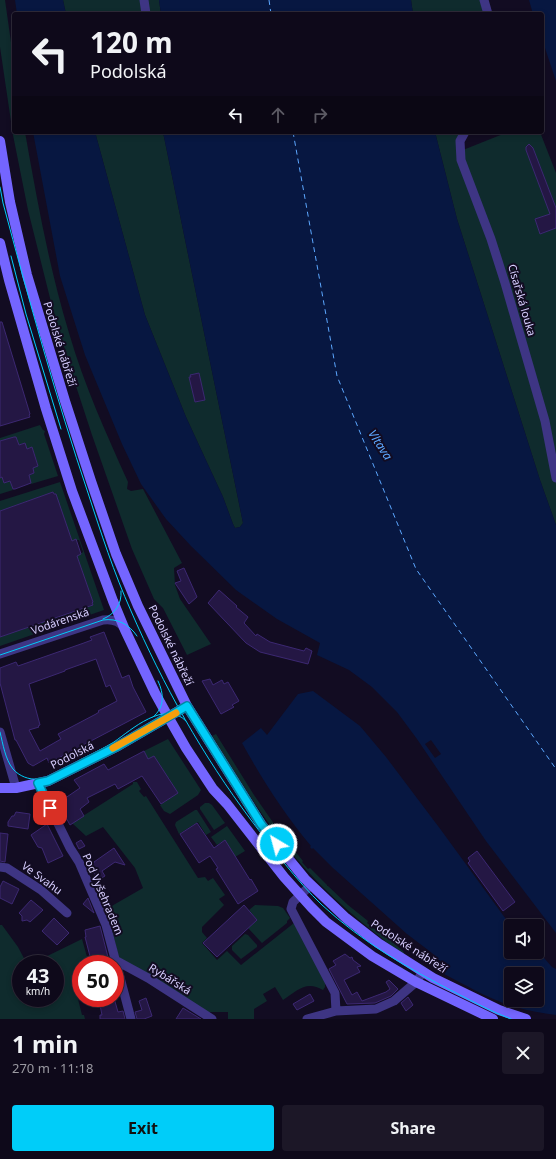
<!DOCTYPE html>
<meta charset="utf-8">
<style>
:root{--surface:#0e091a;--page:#1c1727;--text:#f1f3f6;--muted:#9b9aa2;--line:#2e2a39;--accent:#00cdf9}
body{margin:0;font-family:"Noto Sans",sans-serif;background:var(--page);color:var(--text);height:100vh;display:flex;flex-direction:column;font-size:15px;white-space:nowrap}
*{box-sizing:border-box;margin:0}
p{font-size:13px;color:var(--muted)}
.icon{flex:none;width:22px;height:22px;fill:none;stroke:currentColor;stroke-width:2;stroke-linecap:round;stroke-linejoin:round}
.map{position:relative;height:1019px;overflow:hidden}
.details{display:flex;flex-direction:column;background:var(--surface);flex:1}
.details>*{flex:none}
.top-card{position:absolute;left:12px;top:12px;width:532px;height:122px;border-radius:4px;box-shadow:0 2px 6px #0003,0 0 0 1px var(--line);background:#0e091a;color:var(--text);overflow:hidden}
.buttons{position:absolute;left:504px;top:919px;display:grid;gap:8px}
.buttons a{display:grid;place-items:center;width:40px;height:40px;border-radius:4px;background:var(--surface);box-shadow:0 2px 6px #0003,0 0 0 1px var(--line);font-size:20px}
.speed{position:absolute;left:12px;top:955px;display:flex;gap:8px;font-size:20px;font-weight:700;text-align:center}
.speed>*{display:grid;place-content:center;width:52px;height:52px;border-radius:50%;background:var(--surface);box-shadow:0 2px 6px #0003,0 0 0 1px var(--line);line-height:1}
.speed small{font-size:10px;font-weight:400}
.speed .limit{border:6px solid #d22;background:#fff;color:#111}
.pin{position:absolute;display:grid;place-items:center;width:34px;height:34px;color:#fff;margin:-17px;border-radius:8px;box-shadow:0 2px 6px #0006}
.me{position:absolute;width:44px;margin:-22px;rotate:323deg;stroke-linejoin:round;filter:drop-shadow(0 0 3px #0008)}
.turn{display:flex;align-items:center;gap:14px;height:84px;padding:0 12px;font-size:18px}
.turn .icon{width:52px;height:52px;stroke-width:2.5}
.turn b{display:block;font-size:28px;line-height:34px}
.lanes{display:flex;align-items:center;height:38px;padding:0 12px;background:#0003;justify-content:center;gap:20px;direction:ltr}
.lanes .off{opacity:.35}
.round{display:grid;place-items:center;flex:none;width:42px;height:42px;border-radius:4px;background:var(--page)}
.head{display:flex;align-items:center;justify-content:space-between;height:68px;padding:0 12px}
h1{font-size:24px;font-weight:700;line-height:30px}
.action{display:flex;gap:8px;margin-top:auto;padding:8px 12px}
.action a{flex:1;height:46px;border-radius:4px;background:var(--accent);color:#111;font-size:16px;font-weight:700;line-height:46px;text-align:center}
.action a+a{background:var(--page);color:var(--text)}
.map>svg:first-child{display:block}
</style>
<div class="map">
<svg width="556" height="1019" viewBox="0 0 556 1019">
<rect width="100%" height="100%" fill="#120c22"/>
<path fill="#0f2b2d" d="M0,0H5L14,63V132H25C37,200 49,267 69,333C84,385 106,433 128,482L127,489L131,491L143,489L182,563L174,568L175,585L180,599L211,644L187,655L163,608L154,599L132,549L92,435L73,377L51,302L28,210L13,135L0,47Z
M63,0H159L161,14H66Z
M411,0H480L484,14H413Z
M95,132H163L243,523L240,527L235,528L233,524L223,497L186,417L145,315Z
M435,132H457L463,150L508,132H540L556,173V525L540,480L457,219Z
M40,425L43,430L45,431L44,434L58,476L31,484L29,475L34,473L33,468L38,465L32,447L27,449L25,443L19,445L16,437L0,441V438Z
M2,477L4,483L10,481L13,490L0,494V478Z
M60,482L104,610L0,646V637L93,605L92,603L93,602L77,556L83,552L79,540L72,541L54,492L0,511V501Z
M216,734L254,795L279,831L277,832L283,840L285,839L303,861L302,862L308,869L310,868L327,885V886H328L348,905L368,921L367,923L374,929L376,928L403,951L406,957C366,927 327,895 295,857C264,820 237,778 212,736Z
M168,739L201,790L198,795L170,814L164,811L160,805L178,793L169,780H170L169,778H168L148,759L144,751Z
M133,782H137L141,789L139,791L144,797L146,796L198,878L205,877L208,881L213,878L225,895L219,899L224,905L202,927V932L207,938L202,943L217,960L227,951L241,965L294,923L325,980V987L323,990C306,980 297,991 283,1000L275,987L263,994L267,1001L254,1009V1019H228V1012H206L120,959L118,954L113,934L103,911L143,888L135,868L103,827L86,836L72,823L133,784Z
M205,803H209L212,805L225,823L214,830L200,809V807Z
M195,810H197L211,832L206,835L198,822L179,834L175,825L176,822Z
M227,826L245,851L235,857L225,840L217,845L211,837Z
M255,905L278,906L283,908L290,918L287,921V923L262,943L261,942L248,928L257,920L249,910Z
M0,925H2L18,947L27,964H21V998H55V964H31L82,939L89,964H81V985L75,987L82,1015H84L85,1019H0Z
M245,934L248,935L257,945V947L241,959L232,950V946Z"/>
<path fill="#071741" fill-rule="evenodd" d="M15,0H63L66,14H17Z
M159,0H411L413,14H161Z
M529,0H556V81L542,39V14H533Z
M33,132H95L145,315L186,417L223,497L233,524L235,528L240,527L243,523L163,132H435L457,219L540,480L556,525V933L486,841L417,739L397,712L372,687L349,670L317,655L320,643L277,619L236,590L191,546L166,519L141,484L122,444L85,355L60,276Z
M313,691L360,726L386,757L441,830L511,926V952H537V950L552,967L556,969V1015C542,1013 529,1011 516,1007C490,1000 466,985 442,973L441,970L445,963L433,957L434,955L432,953L407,934L333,868L313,848L312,849L310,847L311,846C284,814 262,779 242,743L261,728L267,735L298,694ZM511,974H537V1000H511Z"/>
<path fill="#120c22" d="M431,740L441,754L435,758L425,744Z"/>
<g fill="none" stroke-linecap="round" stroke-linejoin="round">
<path stroke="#5ca7ff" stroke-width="1" stroke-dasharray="5 4" stroke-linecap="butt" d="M269,0L271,14
M293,132L337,376L416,569L556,769"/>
</g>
<path fill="#241744" stroke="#3c2872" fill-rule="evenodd" d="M529,144L533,148L556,208V228L540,234L535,219L550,214L526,150V147Z
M0,322H2L30,414L29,415L30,417L0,426Z
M199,373L205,400L195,402L189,377H191L190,375Z
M14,437H16L19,445L25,443L27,449L32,447L38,466L33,468L34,473L29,475L31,483L15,489H13L10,481L4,483L2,477L0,478V441Z
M53,492L54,494H56L72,541L76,539L81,554L77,556L93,602L92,603L93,605L0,637V511Z
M184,568L197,597L189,604L175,583L181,581L177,571Z
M219,590L237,606L236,607L248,617L244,623L256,636L257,634L270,642L304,651L306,648L312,651L308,664L260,652L246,643L208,603Z
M104,632L122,678L129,675L133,687L146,712L49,763L47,758L33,766L28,763L16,740H15L0,683V668L16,662L18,666L81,644L92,640L90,637ZM96,659L106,687L110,685L117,701L98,711L99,712L96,714L58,734L61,739L40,751L29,730L39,727L38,726L40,725L29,684L65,671V670Z
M210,679L213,685L222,680L224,684L228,682L239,701L232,705L234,707L221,714L202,681Z
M144,751L148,759L154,756L178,793L161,804L142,776L118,789L115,784L87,798L89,802L80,809L84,816L70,825L58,803L80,788L74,780L104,764L108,770Z
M16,812L30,814L28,829L8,826V822L12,816H14Z
M197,823L214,848L225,840L250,880L251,879L258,891L238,904L216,869L218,868L210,856L199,863L180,834Z
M47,824L63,856L48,863L42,848L38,847L31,835Z
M0,833L8,834L5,862L0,861Z
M81,840L85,846L79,849L76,843Z
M114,848L125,865L115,862L102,871L105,876L98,880L90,866L94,863V862Z
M477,851L515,902L503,911L468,863L470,861L468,858Z
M3,881L19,889L12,904L0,898V887Z
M88,898L94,913L83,904Z
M31,900L43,910L30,922L27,920L22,921V916L19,913Z
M244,905L257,920L217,957L203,943Z
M54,918L69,933L57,945L42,931Z
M100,926L109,961L110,964H92L85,937H86L85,930Z
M345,954L350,958L352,957L353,960L361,966L357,967L360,972L344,980L352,995L357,992L362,1001L386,992L390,989L386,982L389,980L398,989L391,996L375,1003L347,1004L329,969L336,965L333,961Z
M310,994L314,1001L297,1010L293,1004Z
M408,997L413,1005L406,1011L401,1003Z
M102,998H114L118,1012L123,1011L125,1019H100V1015H102L100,1005L104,1004Z
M146,998L152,1016L144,1019H137L135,1012L142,1010L139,1001Z
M183,1008L201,1019H176Z"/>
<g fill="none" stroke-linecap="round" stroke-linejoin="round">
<path stroke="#3e3584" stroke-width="9" d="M144,0L146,14
M484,0L488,14
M465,132L460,141L461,160L491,239L505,283L545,421L556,478
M0,654L103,620C111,619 119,620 124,628
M0,732L16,788
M38,783L70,848L79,862L106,925L131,1019
M0,867L7,868L41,890L67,913
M311,885L293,902L291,909L335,993L336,1011
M115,960L148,978L212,1019
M307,1019L336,1011L376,1009L394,1001L416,982L423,972"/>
<path stroke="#7465ff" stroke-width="10" d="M0,141L10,202L27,275L65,401L91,481L116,554L138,606L187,706L261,824L283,852L305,879L346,918L378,943L433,978L499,1010L526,1019
M0,243L9,280L46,409L72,491L113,601L125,630L155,693L166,713L186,748L213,789L227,804L284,877L311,907L326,922L372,956L416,982L493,1019
M0,788H16L48,781L118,746L187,706"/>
<path stroke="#00cdf9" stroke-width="1" d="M0,187L3,203C29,300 56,398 88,493C101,533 114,573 131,611C163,685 203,756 251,820C273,849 296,880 322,905C362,942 409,969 456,993C474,1002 492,1012 511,1019
M11,256L26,314L61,429
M103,619C115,614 122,604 121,591
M0,655L103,620C117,618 129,624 137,636
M153,717C165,707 164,694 158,681
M0,732C3,744 5,759 13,769C19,776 29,780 38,779C52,778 69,766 82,759C92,754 104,748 114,742C131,730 165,699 186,721"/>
</g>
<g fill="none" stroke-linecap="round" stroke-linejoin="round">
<g stroke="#0085a2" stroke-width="10">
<path id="route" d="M50,808L38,783L48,781L118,746L187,706L261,824L277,844"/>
</g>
<use href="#route" stroke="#00cdf9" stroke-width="7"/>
<path stroke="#f59e0b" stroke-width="7" d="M113,748L176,713"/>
</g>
<g text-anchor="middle" stroke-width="4" stroke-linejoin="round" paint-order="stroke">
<g font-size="11" fill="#d7ceff" stroke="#120c22">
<text transform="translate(522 300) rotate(74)" y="4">Císařská louka</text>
<text transform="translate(60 344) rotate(73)" y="4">Podolské nábřeží</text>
<text transform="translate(60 621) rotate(-19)" y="4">Vodárenská</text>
<text transform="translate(171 645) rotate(64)" y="4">Podolské nábřeží</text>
<text transform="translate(72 755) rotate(-27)" y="4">Podolská</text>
<text transform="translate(42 878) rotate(36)" y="4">Ve Svahu</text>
<text transform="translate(103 894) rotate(67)" y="4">Pod Vyšehradem</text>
<text transform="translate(409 946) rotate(33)" y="4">Podolské nábřeží</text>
<text transform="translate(170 979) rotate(32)" y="4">Rybářská</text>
</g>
<g font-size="12" font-style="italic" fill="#5ca7ff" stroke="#120c22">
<text transform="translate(380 445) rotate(57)" y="4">Vltava</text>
</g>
</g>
</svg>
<div class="buttons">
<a><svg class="icon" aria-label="sound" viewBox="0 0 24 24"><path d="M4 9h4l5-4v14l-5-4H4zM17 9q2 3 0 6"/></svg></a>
<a><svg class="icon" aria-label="layers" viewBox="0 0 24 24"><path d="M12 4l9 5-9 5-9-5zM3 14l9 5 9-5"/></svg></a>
</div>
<div class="speed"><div>43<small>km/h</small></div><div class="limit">50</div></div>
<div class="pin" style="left:50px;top:808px;background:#d93025"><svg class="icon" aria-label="arrive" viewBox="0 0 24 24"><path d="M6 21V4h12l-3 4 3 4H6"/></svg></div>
<svg class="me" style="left:277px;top:844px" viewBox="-20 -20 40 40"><circle r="17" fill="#00cdf9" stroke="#fff" stroke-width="3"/><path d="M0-11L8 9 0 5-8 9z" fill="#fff"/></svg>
<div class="top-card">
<div class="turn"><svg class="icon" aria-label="left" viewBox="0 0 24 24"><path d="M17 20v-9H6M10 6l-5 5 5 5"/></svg><div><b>120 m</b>Podolská</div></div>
<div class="lanes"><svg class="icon" aria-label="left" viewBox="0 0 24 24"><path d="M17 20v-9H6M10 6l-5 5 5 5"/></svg><svg class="icon off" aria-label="ahead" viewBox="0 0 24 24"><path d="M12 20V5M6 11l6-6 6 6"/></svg><svg class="icon off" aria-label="right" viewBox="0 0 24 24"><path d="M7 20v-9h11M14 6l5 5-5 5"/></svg></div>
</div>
</div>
<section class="details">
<div class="head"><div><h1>1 min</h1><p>270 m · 11:18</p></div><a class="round"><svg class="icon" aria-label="close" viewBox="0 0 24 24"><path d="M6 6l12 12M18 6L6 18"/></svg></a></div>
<div class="action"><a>Exit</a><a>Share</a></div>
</section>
